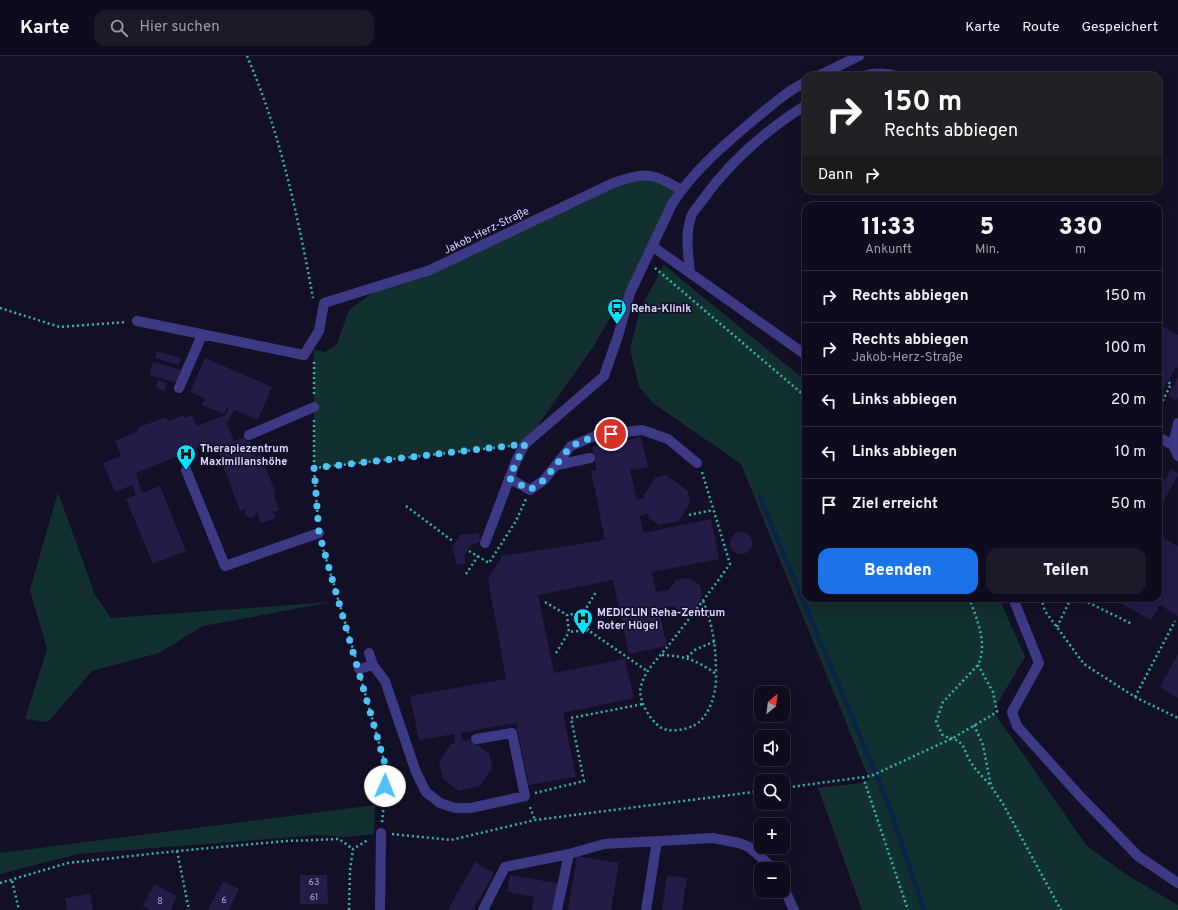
<!DOCTYPE html>
<html lang="de">
<meta charset="utf-8">
<style>
:root{--surface:#0e0b1c;--page:#1c1929;--text:#f1f3f6;--muted:#9b9ba3;--line:#2e2b3b;--accent:#1a73e8}
body{margin:0;font-family:Overpass,sans-serif;background:var(--page);color:var(--text);height:100vh;display:flex;flex-direction:column;font-size:15px;white-space:nowrap}
*{box-sizing:border-box;margin:0}
p{font-size:13px;color:var(--muted)}
.icon{flex:none;width:22px;height:22px;fill:none;stroke:currentColor;stroke-width:2;stroke-linecap:round;stroke-linejoin:round}
.map{position:relative;flex:1;overflow:hidden}
.drawer{position:absolute;left:802px;top:146px;width:360px;height:400px;display:flex;flex-direction:column;background:var(--surface);border-radius:12px;box-shadow:0 4px 16px #0002,0 0 0 1px var(--line)}
.drawer>*{flex:none}
.hud{position:absolute;left:802px;top:16px;width:360px;height:122px;border-radius:12px;box-shadow:0 4px 16px #0002,0 0 0 1px var(--line);background:#202124;color:#fff;overflow:hidden}
.needle{width:26px;rotate:29deg}
.fabs{position:absolute;left:754px;top:630px;display:grid;gap:8px}
.fabs a{display:grid;place-items:center;width:36px;height:36px;border-radius:8px;background:var(--surface);box-shadow:0 4px 16px #0002,0 0 0 1px var(--line);font-size:20px}
.pin{position:absolute;display:grid;place-items:center;width:34px;height:34px;color:#fff;margin:-17px;border:2px solid #fff;border-radius:50%;box-shadow:0 1px 4px #0007}
.me{position:absolute;width:44px;margin:-22px;rotate:1deg;stroke-linejoin:round;filter:drop-shadow(0 0 3px #0008)}
.turn{display:flex;align-items:center;gap:14px;height:84px;padding:0 16px;font-size:18px}
.turn .icon{width:52px;height:52px;stroke-width:2.5}
.turn b{display:block;font-size:28px;line-height:34px}
.then{display:flex;align-items:center;height:38px;padding:0 16px;background:#0003;gap:8px;font-size:15px}
.eta{display:flex;justify-content:space-evenly;align-items:center;height:68px;text-align:center}
.eta b{font-size:24px;font-weight:800;line-height:28px}
.button{display:flex;gap:8px;margin-top:auto;padding:8px 16px}
.button a{flex:1;height:46px;border-radius:12px;background:var(--accent);color:#fff;font-size:16px;font-weight:800;line-height:46px;text-align:center}
.button a+a{background:var(--page);color:var(--text)}
ul{padding:0;list-style:none}
li{display:flex;align-items:center;gap:12px;height:52px;padding:0 16px;border-top:1px solid var(--line)}
li div{flex:1}
li b{display:block;font-size:15px}
li em{font-style:normal}
header{display:flex;align-items:center;gap:24px;box-sizing:border-box;height:56px;padding:0 20px;background:var(--surface);border-bottom:1px solid var(--line)}
header strong{font-size:19px}
nav{display:flex;gap:22px;margin-inline-start:auto;font-size:14px}
.search{width:280px;height:36px;background:var(--page);display:flex;align-items:center;gap:10px;box-sizing:border-box;padding:0 14px;border-radius:12px;color:var(--muted);font-size:15px}
.map>svg:first-child{display:block}
</style>
<header>
<strong>Karte</strong>
<div class="search"><svg class="icon" aria-label="search" viewBox="0 0 24 24"><circle cx="10" cy="10" r="6"/><path d="M15 15l6 6"/></svg>Hier suchen</div>
<nav><a>Karte</a><a>Route</a><a>Gespeichert</a></nav>
</header>
<div class="map">
<svg width="1178" height="854" viewBox="0 0 1178 854">
<rect width="100%" height="100%" fill="#130f26"/>
<path fill="#12302f" d="M640,118L681,134L630,237L610,262L593,291L525,388L314,412V294L325,296L337,288L349,254L383,229Z
M664,209L806,325V542H999L1025,601L993,655L1087,790L1127,819L1178,849V854H862L818,732L862,727L869,723L741,408L653,347L639,331L630,293L640,253Z
M58,436L95,539L111,562L332,546L203,570L159,597L92,615L48,666L25,663L47,593L30,534Z
M375,749L374,778L345,781L320,779L78,798L0,818V797Z"/>
<g fill="none" stroke-linecap="round" stroke-linejoin="round">
<path stroke="#0c2248" stroke-width="4.5" d="M760,442L888,747L924,854"/>
</g>
<path fill="#241b47" d="M1158,270L1163,273L1164,271L1178,279V312L1176,311L1158,343Z
M157,295L181,302L179,309L155,302Z
M205,302L272,331L258,364L234,354L227,367L234,385L246,381L247,386L250,385L256,401L261,399L276,438L274,439L279,454L273,456L276,462L261,467L257,456L254,461H247L245,459L246,453L240,455L217,392L205,386L200,387L202,390L136,417L142,437L160,430L186,495L153,508L126,443L136,439L132,429L115,436L103,407L121,400L115,385L138,375L137,372L166,361L168,365L184,359L185,362L192,359L197,370L225,359L229,351H227L224,358L202,349L205,342L190,336Z
M153,306L181,314L178,327L149,319Z
M1178,321V341L1176,344L1168,340Z
M158,324L167,327L164,335L156,332Z
M641,381L648,411L630,414L637,444L644,442V439L655,422L666,419L688,435L690,447L679,465L659,469L649,462L648,458L640,460L643,477L711,463L719,503L652,516L656,536L669,534L676,524L688,522L700,529L702,541L694,554L682,556L673,550L659,553L667,590L629,598L613,524L538,539L554,617L625,603L634,642L563,657L576,721L529,729L516,667L461,677L463,685L470,684L489,697L492,712L480,730L459,735L443,723L439,706L451,688L455,687L454,678L419,684L410,640L506,623L488,523L502,500L605,484L591,415L597,414L592,391Z
M1171,413L1178,417V420L1158,454V420L1165,424Z
M730 487a11 11 0 1 1 22 0a11 11 0 1 1-22 0Z
M479,477L480,486L471,489L464,500L466,507L457,509L452,492L460,479Z
M1158,479L1178,490V560L1160,549L1151,564L1111,542H1158Z
M1178,598V642L1160,631Z
M577,800L619,807L611,854H568Z
M475,806L494,817L473,854H448Z
M300,819H327L328,848H300Z
M510,819L561,828L556,854H532L534,841L507,836Z
M667,819L687,822L682,854H662Z
M223,825L239,833L229,854H208Z
M154,828L177,840L171,854H151L143,850Z
M90,838L93,854H67L65,842Z"/>
<g fill="none" stroke-linecap="round" stroke-linejoin="round">
<path stroke="#2fb8b0" stroke-width="2.5" stroke-dasharray="2 3" stroke-linecap="butt" d="M247,0C280,76 298,160 313,242
M961,150L962,149
M655,212L806,341
M0,252L60,271L126,266
M314,306V341
M1158,354L1171,328L1168,326
M314,364V412L318,466
M1158,408V410
M314,412L510,390
M406,450L454,486
M689,459L713,454
M322,489L356,603
M469,495L489,507L516,465L526,443
M466,518L478,500
M969,542C977,563 988,588 978,609L943,646L936,666L943,680C968,685 961,692 972,708C977,716 985,723 991,730
M1041,542L1045,555L1084,608L1135,641L1178,662
M1079,542L1132,568
M703,545C713,569 716,592 716,617
M545,546L567,559
M584,556L596,536
M1057,571L1071,542
M588,574L569,576L567,559L584,556L588,574L647,615
M556,597L569,576
M662,599C686,600 696,604 716,618C717,635 710,662 693,670C684,674 668,677 660,671C650,664 637,643 641,630C645,614 658,603 668,590C689,563 710,536 730,508L702,416
M687,601L695,594L715,585
M361,623L387,715L382,767
M1135,641L1175,565
M974,669L983,689L991,730L1003,748L1061,854
M863,721L908,854
M783,732L871,720L953,682L997,656L993,636L978,609
M535,737L584,725L571,662L643,648
M530,751L535,764
M392,778L451,784L535,764L761,735
M177,795L189,854
M12,825L19,854
M0,827L68,807L177,795L287,785L339,783L353,793
M349,854L350,814L353,793L368,784"/>
<path stroke="#3d3a85" stroke-width="10" d="M818,20L859,0
M864,20C874,16 883,17 893,19
M652,190L806,299
M690,216C688,198 685,179 691,161C692,156 698,151 701,146C728,108 766,74 806,49
M137,265L304,299L319,275L324,247L430,214L613,127C645,117 651,115 681,134
M179,332L202,279
M1178,367L1173,389L1178,400
M249,379L314,351
M1158,381L1173,389
M557,409L590,402
M186,414L225,510L319,477
M509,422L530,434L544,424L571,390L595,380L642,374L668,383L697,407
M485,487L516,405L525,388L604,320L618,280L630,237L672,148C694,114 725,88 756,62C772,49 787,35 806,26
M1013,542L1039,607L1012,656L1017,670L1079,739L1138,800L1178,827
M369,597L373,609L385,625L416,716L426,736L440,747L455,752H471L525,740L512,677L476,683
M359,613L373,609
M569,798L604,788L713,782L739,787L749,791L774,813
M783,830L794,854
M380,854L381,777
M483,854L505,811L569,798L557,854
M646,854L657,785"/>
</g>
<g fill="none" stroke-linecap="round" stroke-linejoin="round">
<path stroke="#4fc3f7" stroke-width="7" stroke-dasharray="0 12.6" d="M385,730L387,715L319,477L314,412L525,388L509,422L530,434L544,424L571,390L595,380L611,378"/>
</g>
<defs>
<g id="bus-pin" transform="scale(1)"><path d="M0 17L-7.5 6A9.5 9.5 0 1 1 7.5 6Z" fill="#00e5ff" stroke="#130f26"/><path d="M-5-6H5V4H4V6H2V4H-2V6H-4V4H-5ZM-3.5-4V0h7V-4ZM-3.5 1.2v1.5H-2V1.2ZM2 1.2v1.5H3.5V1.2Z" fill="#111"/></g>
<g id="hospital-pin" transform="scale(1)"><path d="M0 17L-7.5 6A9.5 9.5 0 1 1 7.5 6Z" fill="#00e5ff" stroke="#130f26"/><path d="M-5-5h3v3.5h4V-5h3V5h-3V1.5h-4V5h-3Z" fill="#111"/></g>
</defs>
<g fill-rule="evenodd">
<use href="#bus-pin" x="617" y="252"/>
<use href="#hospital-pin" x="186" y="398"/>
<use href="#hospital-pin" x="583" y="562"/>
</g>
<g text-anchor="middle" stroke-width="3" stroke-linejoin="round" paint-order="stroke">
<g font-size="9" fill="#aca6d1">
<text x="314" y="829">63</text>
<text x="314" y="844">61</text>
<text x="224" y="847">6</text>
<text x="160" y="848">8</text>
</g>
<g font-size="11" fill="#d9d4ff" stroke="#130f26">
<text transform="translate(486 174) rotate(-26)" y="4">Jakob-Herz-Straße</text>
</g>
<g font-size="11" font-weight="bold" fill="#d9d4ff" stroke="#130f26" text-anchor="start">
<text x="631" y="256">Reha-Klinik</text>
<text x="200" y="396">Therapiezentrum<tspan x="200" dy="13">Maximilianshöhe</tspan></text>
<text x="597" y="560">MEDICLIN Reha-Zentrum<tspan x="597" dy="13">Roter Hügel</tspan></text>
</g>
</g>
</svg>
<div class="fabs">
<a><svg class="needle" viewBox="-14 -14 28 28"><path d="M0-13l5 13h-10z" fill="#e53935"/><path d="M0 13l5-13h-10z" fill="#9b9ba3"/></svg></a>
<a><svg class="icon" aria-label="sound" viewBox="0 0 24 24"><path d="M4 9h4l5-4v14l-5-4H4zM17 9q2 3 0 6"/></svg></a>
<a><svg class="icon" aria-label="search" viewBox="0 0 24 24"><circle cx="10" cy="10" r="6"/><path d="M15 15l6 6"/></svg></a>
<a>+</a>
<a>−</a>
</div>
<div class="pin" style="left:611px;top:378px;background:#d93025"><svg class="icon" aria-label="arrive" viewBox="0 0 24 24"><path d="M6 21V4h12l-3 4 3 4H6"/></svg></div>
<svg class="me" style="left:385px;top:730px" viewBox="-20 -20 40 40"><circle r="19" fill="#fff"/><path d="M0-13L10 11 0 6-10 11z" fill="#4fc3f7"/></svg>
<div class="hud">
<div class="turn"><svg class="icon" aria-label="right" viewBox="0 0 24 24"><path d="M7 20v-9h11M14 6l5 5-5 5"/></svg><div><b>150 m</b>Rechts abbiegen</div></div>
<div class="then">Dann<svg class="icon" aria-label="right" viewBox="0 0 24 24"><path d="M7 20v-9h11M14 6l5 5-5 5"/></svg></div>
</div>
<section class="drawer">
<div class="eta">
<div><b>11:33</b><p>Ankunft</p></div>
<div><b>5</b><p>Min.</p></div>
<div><b>330</b><p>m</p></div>
</div>
<ul>
<li><svg class="icon" aria-label="right" viewBox="0 0 24 24"><path d="M7 20v-9h11M14 6l5 5-5 5"/></svg><div><b>Rechts abbiegen</b></div><em>150 m</em></li>
<li><svg class="icon" aria-label="right" viewBox="0 0 24 24"><path d="M7 20v-9h11M14 6l5 5-5 5"/></svg><div><b>Rechts abbiegen</b><p>Jakob-Herz-Straße</p></div><em>100 m</em></li>
<li><svg class="icon" aria-label="left" viewBox="0 0 24 24"><path d="M17 20v-9H6M10 6l-5 5 5 5"/></svg><div><b>Links abbiegen</b></div><em>20 m</em></li>
<li><svg class="icon" aria-label="left" viewBox="0 0 24 24"><path d="M17 20v-9H6M10 6l-5 5 5 5"/></svg><div><b>Links abbiegen</b></div><em>10 m</em></li>
<li><svg class="icon" aria-label="arrive" viewBox="0 0 24 24"><path d="M6 21V4h12l-3 4 3 4H6"/></svg><div><b>Ziel erreicht</b></div><em>50 m</em></li>
</ul>
<div class="button"><a>Beenden</a><a>Teilen</a></div>
</section>
</div>
